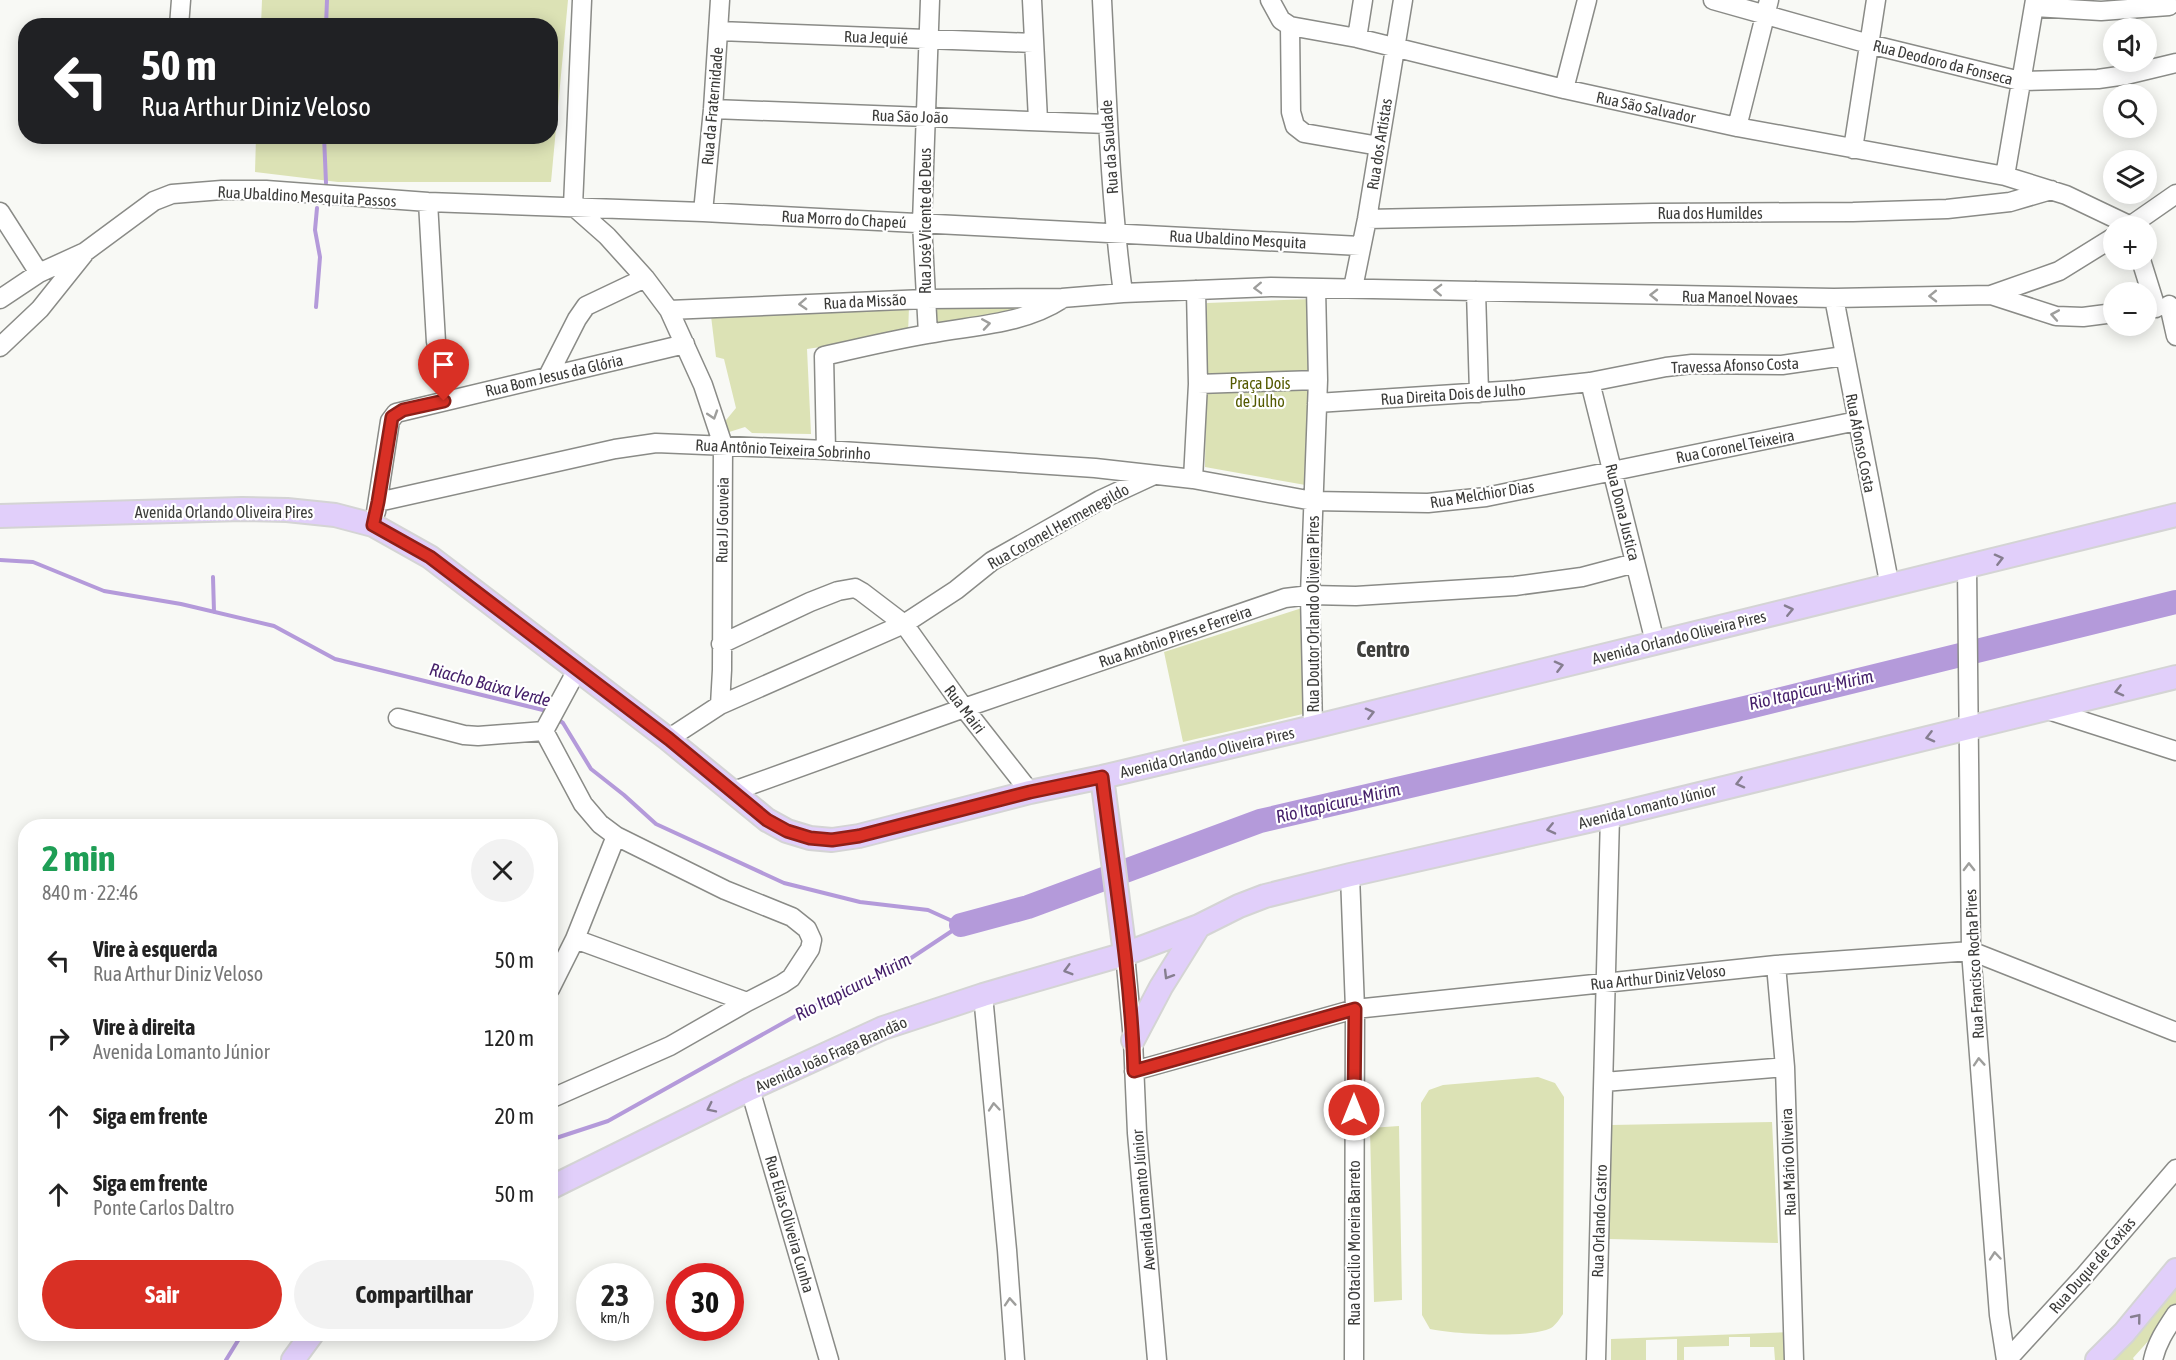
<!DOCTYPE html>
<html lang="pt">
<meta charset="utf-8">
<style>
:root{--surface:#fff;--page:#f2f2f2;--text:#222;--muted:#767676;--accent:#d93025}
body{margin:0;font-family:"Asap Condensed",sans-serif;background:var(--page);color:var(--text);height:100vh;display:flex;flex-direction:column;font-size:22px;white-space:nowrap}
*{box-sizing:border-box;margin:0}
p{font-size:20px;color:var(--muted)}
.icon{flex:none;width:33px;height:33px;fill:none;stroke:currentColor;stroke-width:2;stroke-linecap:round;stroke-linejoin:round}
.map{position:relative;flex:1;overflow:hidden}
.sheet{position:absolute;left:18px;top:819px;width:540px;height:522px;display:flex;flex-direction:column;background:var(--surface);border-radius:24px;box-shadow:0 3px 15px #0003}
.sheet>*{flex:none}
.hud{position:absolute;left:18px;top:18px;width:540px;height:126px;border-radius:24px;box-shadow:0 3px 15px #0003;background:#202124;color:#fff;overflow:hidden}
.controls{position:absolute;left:2103px;top:18px;display:grid;gap:12px}
.controls a{display:grid;place-items:center;width:54px;height:54px;border-radius:50%;background:var(--surface);box-shadow:0 3px 15px #0003;font-size:30px}
.speed{position:absolute;left:576px;top:1263px;display:flex;gap:12px;font-size:30px;font-weight:700;text-align:center}
.speed>*{display:grid;place-content:center;width:78px;height:78px;border-radius:50%;background:var(--surface);box-shadow:0 3px 15px #0003;line-height:1}
.speed small{font-size:15px;font-weight:400}
.speed .limit{border:9px solid #d22;background:#fff;color:#111}
.pin{position:absolute;display:grid;place-items:center;width:51px;height:51px;color:#fff;margin:-62px -26px;border-radius:50% 50% 50% 0;rotate:-45deg;box-shadow:0 0 6px #0007}
.pin .icon{rotate:45deg}
.me{position:absolute;width:66px;margin:-33px;rotate:0deg;stroke-linejoin:round;filter:drop-shadow(0 0 4px #0008)}
.turn{display:flex;align-items:center;gap:21px;height:126px;padding:0 24px;font-size:27px}
.turn .icon{width:78px;height:78px;stroke-width:2.5}
.turn b{display:block;font-size:42px;line-height:51px}
.round{display:grid;place-items:center;flex:none;width:63px;height:63px;border-radius:32px;background:var(--page)}
.summary{display:flex;align-items:center;justify-content:space-between;height:102px;padding:0 24px}
h1{font-size:36px;font-weight:700;line-height:45px;color:#1e9e55}
.action{display:flex;gap:12px;margin-top:auto;padding:12px 24px}
.action a{flex:1;height:69px;border-radius:36px;background:var(--accent);color:#fff;font-size:24px;font-weight:700;line-height:69px;text-align:center}
.action a+a{background:var(--page);color:var(--text)}
ul{padding:0;list-style:none}
li{display:flex;align-items:center;gap:18px;height:78px;padding:0 24px}
li div{flex:1}
li b{display:block;font-size:22px}
li em{font-style:normal}
.map>svg:first-child{display:block}
</style>
<div class="map">
<svg width="2176" height="1360" viewBox="0 0 2176 1360">
<rect width="100%" height="100%" fill="#f8f9f5"/>
<path fill="#dce2b5" d="M262,0H568L551,182H338L255,172L256,137L550,136V26L261,25Z
M1312,299L1311,486L1205,467L1207,303Z
M1032,302L1035,309L934,328L932,306Z
M909,307L908,334L807,349L811,434L752,433L745,427L726,433L722,425L736,408L724,359L716,357L711,316Z
M1302,608L1307,713L1183,742L1164,652Z
M1538,1077L1555,1083L1564,1097L1563,1314C1560,1318 1556,1325 1551,1328C1530,1339 1453,1334 1430,1329L1422,1315L1421,1103L1429,1090L1443,1085Z
M1772,1122L1778,1243L1609,1239L1611,1125Z
M1399,1126L1402,1300L1374,1302L1370,1128Z
M2176,1277V1307L2168,1319L2133,1358L2134,1360H2103Z
M1794,1332L1786,1360H1775L1774,1347H1750V1337H1729V1346L1684,1347V1360H1677V1339L1646,1340V1360H1611V1339Z"/>
<g fill="none" stroke-linecap="round" stroke-linejoin="round">
<path stroke="#b49ada" stroke-width="4" d="M326,26L327,0
M324,136L326,183
M316,307L320,257L315,230L317,208
M0,560L33,562L104,591L181,604L274,626L335,659L547,711
M213,577L214,612
M556,718L563,723L591,769L624,795L656,824L784,883L860,902L928,910L961,925
M550,1140L608,1121L808,1009L890,972L961,925
M226,1360L242,1334"/>
<path stroke="#b49ada" stroke-width="24" d="M961,925L1028,907L1260,821L1749,707L2176,602"/>
<g stroke="#8a8b87" stroke-width="21">
<path id="minor" d="M1032,0L1038,120
M1102,0C1107,98 1110,196 1123,293
M1270,0L1281,20L1290,26L1357,38L1564,89L1737,127L2005,176L2066,195L2131,226
M1713,0L1869,44L2020,81L2098,79L2126,75L2176,63
M2034,7L2101,11L2169,6
M179,26L181,0
M1290,26L1291,112L1295,126L1304,133L1379,146
M719,31L1033,43
M1357,38L1363,0
M1564,89L1587,0
M713,109L1107,124
M1737,127L1769,0
M1853,149L1876,0
M2005,176L2035,0
M428,202L436,342
M573,206L607,236L645,278L669,310L703,385L723,445L722,670L720,705
M573,206L582,0
M0,212L39,273
M703,212L713,109L720,0
M1367,219L1653,213L1853,212L1947,209L2010,202L2051,190
M2130,226L2176,194
M2141,260L2156,308
M1353,288L1367,219L1403,0
M1476,291L1479,393
M1991,295L2056,316L2083,317L2114,313
M1834,298L1890,587
M0,299L39,273L85,252L154,201L172,194L222,190H266L428,202L703,212L1360,246
M2169,305L2176,336
M669,310L925,299L1062,298L1123,293L1271,287L1834,298L1991,295L2059,271L2114,237
M928,334L922,223L930,0
M0,347L40,309L84,254
M548,376L577,319L586,306L645,278
M1590,382L1655,642
M1198,384L1318,380
M1317,403L1516,390L1590,382L1666,367L1692,364L1782,365L1844,356
M826,450L824,356C859,348 893,340 928,334C974,325 1022,325 1062,299
M1193,479L1198,384L1196,290
M378,502L615,449L656,443L826,450L1095,468L1193,479L1313,501L1428,503L1486,497L1857,421
M376,512L390,421L396,413L685,344
M1967,567L1971,951L1999,1315L2006,1360
M721,644L810,602L838,591L855,588L862,592L904,624L964,708L1030,792
M2045,709L2176,751
M398,718L464,735L478,736L544,731
M1313,727L1310,595L1318,380L1316,288
M544,731L583,804L600,824L616,836L725,890L792,917L807,929L812,940L810,949L791,978L782,984L747,1002L670,1046L550,1099
M544,731L577,670
M668,739L720,705L904,624L956,590L992,561L1100,500L1154,475
M731,792L964,708L1285,598L1310,595L1356,596L1515,586L1582,577L1635,563
M616,836L575,939L747,1002
M1350,875L1355,1009L1354,1360
M1125,954L1133,1040L1137,1133L1157,1360
M1776,965L1785,1067L1794,1360
M550,989L575,939
M983,995L1007,1250L1015,1360
M1134,1071L1355,1009L1776,965L1971,951L2176,1032
M1604,1082L1785,1067
M750,1089L829,1360
M1596,1360L1610,816
M2007,1360L2084,1276L2176,1169
M2153,1360C2157,1342 2166,1329 2176,1314"/>
</g>
<g stroke="#d4d4d4" stroke-width="26">
<path id="major" d="M0,516L242,509L287,510L335,515L373,525L430,557L668,739L767,820L787,831L810,838L832,840L859,836L1030,792L1102,777L1313,727L2176,515
M1102,777L1125,954
M1133,1040L1161,987L1199,926
M550,1188L750,1089L883,1028L983,995L1125,954L1199,926L1239,906L1265,896L1350,875L1610,816L2176,677
M293,1360L312,1334
M2097,1360L2124,1333L2176,1270"/>
</g>
<use href="#minor" stroke="#fff" stroke-width="18"/>
<use href="#major" stroke="#e1cffa" stroke-width="22"/>
</g>
<defs><path id="oneway-chevron" d="M-2-3.5L2.5 0L-2 3.5" fill="none" stroke-width="1.6" stroke-linecap="round" stroke-linejoin="round" transform="scale(1.5)"/></defs>
<g stroke="#9e9e9c">
<use href="#oneway-chevron" transform="translate(1258 288) rotate(178)"/>
<use href="#oneway-chevron" transform="translate(1438 290) rotate(-178)"/>
<use href="#oneway-chevron" transform="translate(1654 295) rotate(-179)"/>
<use href="#oneway-chevron" transform="translate(1933 296) rotate(179)"/>
<use href="#oneway-chevron" transform="translate(803 304) rotate(177)"/>
<use href="#oneway-chevron" transform="translate(2055 315) rotate(-170)"/>
<use href="#oneway-chevron" transform="translate(986 324) rotate(-9)"/>
<use href="#oneway-chevron" transform="translate(713 415) rotate(72)"/>
<use href="#oneway-chevron" transform="translate(1969 867) rotate(-91)"/>
<use href="#oneway-chevron" transform="translate(1979 1062) rotate(-94)"/>
<use href="#oneway-chevron" transform="translate(994 1107) rotate(-95)"/>
<use href="#oneway-chevron" transform="translate(1995 1256) rotate(-95)"/>
<use href="#oneway-chevron" transform="translate(1010 1302) rotate(-94)"/>
</g>
<g stroke="#867e90">
<use href="#oneway-chevron" transform="translate(1999 559) rotate(-14)"/>
<use href="#oneway-chevron" transform="translate(1789 610) rotate(-13)"/>
<use href="#oneway-chevron" transform="translate(1559 666) rotate(-14)"/>
<use href="#oneway-chevron" transform="translate(2119 691) rotate(166)"/>
<use href="#oneway-chevron" transform="translate(1370 713) rotate(-14)"/>
<use href="#oneway-chevron" transform="translate(1930 737) rotate(166)"/>
<use href="#oneway-chevron" transform="translate(1740 783) rotate(166)"/>
<use href="#oneway-chevron" transform="translate(1551 829) rotate(167)"/>
<use href="#oneway-chevron" transform="translate(1068 970) rotate(164)"/>
<use href="#oneway-chevron" transform="translate(1168 975) rotate(121)"/>
<use href="#oneway-chevron" transform="translate(711 1108) rotate(154)"/>
<use href="#oneway-chevron" transform="translate(2137 1318) rotate(-51)"/>
</g>
<g fill="none" stroke-linecap="round" stroke-linejoin="round">
<g stroke="#8d1f18" stroke-width="15">
<path id="route" d="M444,401L403,410L392,417L378,502L373,525L430,557L669,739L767,820L787,831L810,838L832,840L859,836L1030,792L1102,777C1114,875 1131,973 1134,1071L1355,1009L1354,1110"/>
</g>
<use href="#route" stroke="#d93025" stroke-width="10"/>
</g>
<g text-anchor="middle" stroke-width="4.5" stroke-linejoin="round" paint-order="stroke">
<g font-size="16" fill="#3c3c3a" stroke="#fff">
<text transform="translate(876 37) rotate(2)" y="6">Rua Jequié</text>
<text transform="translate(1943 62) rotate(14)" y="6">Rua Deodoro da Fonseca</text>
<text transform="translate(712 106) rotate(-85)" y="6">Rua da Fraternidade</text>
<text transform="translate(1646 107) rotate(12)" y="6">Rua São Salvador</text>
<text transform="translate(910 116) rotate(2)" y="6">Rua São João</text>
<text transform="translate(1379 144) rotate(-81)" y="6">Rua dos Artistas</text>
<text transform="translate(1109 147) rotate(-94)" y="6">Rua da Saudade</text>
<text transform="translate(307 196) rotate(3)" y="6">Rua Ubaldino Mesquita Passos</text>
<text x="1710" y="219">Rua dos Humildes</text>
<text transform="translate(844 219) rotate(3)" y="6">Rua Morro do Chapeú</text>
<text transform="translate(925 221) rotate(-90)" y="6">Rua José Vicente de Deus</text>
<text transform="translate(1238 239) rotate(3)" y="6">Rua Ubaldino Mesquita</text>
<text transform="translate(1740 297) rotate(1)" y="6">Rua Manoel Novaes</text>
<text transform="translate(865 301) rotate(-3)" y="6">Rua da Missão</text>
<text transform="translate(1735 365) rotate(-2)" y="6">Travessa Afonso Costa</text>
<text transform="translate(554 375) rotate(-13)" y="6">Rua Bom Jesus da Glória</text>
<text transform="translate(1453 394) rotate(-4)" y="6">Rua Direita Dois de Julho</text>
<text transform="translate(1861 443) rotate(79)" y="6">Rua Afonso Costa</text>
<text transform="translate(1735 446) rotate(-11)" y="6">Rua Coronel Teixeira</text>
<text transform="translate(783 449) rotate(3)" y="6">Rua Antônio Teixeira Sobrinho</text>
<text transform="translate(1482 494) rotate(-9)" y="6">Rua Melchior Dias</text>
<text x="224" y="518">Avenida Orlando Oliveira Pires</text>
<text transform="translate(1623 512) rotate(76)" y="6">Rua Dona Justica</text>
<text transform="translate(722 520) rotate(-89)" y="6">Rua JJ Gouveia</text>
<text transform="translate(1058 526) rotate(-29)" y="6">Rua Coronel Hermenegildo</text>
<text transform="translate(1313 614) rotate(-90)" y="6">Rua Doutor Orlando Oliveira Pires</text>
<text transform="translate(1175 636) rotate(-19)" y="6">Rua Antônio Pires e Ferreira</text>
<text transform="translate(1679 637) rotate(-14)" y="6">Avenida Orlando Oliveira Pires</text>
<text transform="translate(965 709) rotate(53)" y="6">Rua Mairi</text>
<text transform="translate(1207 752) rotate(-13)" y="6">Avenida Orlando Oliveira Pires</text>
<text transform="translate(1647 806) rotate(-14)" y="6">Avenida Lomanto Júnior</text>
<text transform="translate(1974 964) rotate(-93)" y="6">Rua Francisco Rocha Pires</text>
<text transform="translate(1658 977) rotate(-6)" y="6">Rua Arthur Diniz Veloso</text>
<text transform="translate(831 1054) rotate(-24)" y="6">Avenida João Fraga Brandão</text>
<text transform="translate(1788 1162) rotate(-92)" y="6">Rua Mário Oliveira</text>
<text transform="translate(1143 1200) rotate(-95)" y="6">Avenida Lomanto Júnior</text>
<text transform="translate(1599 1221) rotate(-88)" y="6">Rua Orlando Castro</text>
<text transform="translate(790 1224) rotate(74)" y="6">Rua Elias Oliveira Cunha</text>
<text transform="translate(1354 1243) rotate(-90)" y="6">Rua Otacilio Moreira Barreto</text>
<text transform="translate(2092 1265) rotate(-49)" y="6">Rua Duque de Caxias</text>
</g>
<g font-size="16" fill="#545a01" stroke="#fff">
<text x="1260" y="389">Praça Dois<tspan x="1260" dy="18">de Julho</tspan></text>
</g>
<g font-size="18" font-style="italic" fill="#441e69" stroke="#fff">
<text transform="translate(490 685) rotate(15)" y="6">Riacho Baixa Verde</text>
<text transform="translate(1811 690) rotate(-13)" y="6">Rio Itapicuru-Mirim</text>
<text transform="translate(1338 803) rotate(-13)" y="6">Rio Itapicuru-Mirim</text>
<text transform="translate(853 987) rotate(-27)" y="6">Rio Itapicuru-Mirim</text>
</g>
<g font-size="22" font-weight="bold" fill="#40403d" stroke="#fff">
<text x="1383" y="657">Centro</text>
</g>
</g>
</svg>
<div class="controls">
<a><svg class="icon" aria-label="sound" viewBox="0 0 24 24"><path d="M4 9h4l5-4v14l-5-4H4zM17 9q2 3 0 6"/></svg></a>
<a><svg class="icon" aria-label="search" viewBox="0 0 24 24"><circle cx="10" cy="10" r="6"/><path d="M15 15l6 6"/></svg></a>
<a><svg class="icon" aria-label="layers" viewBox="0 0 24 24"><path d="M12 4l9 5-9 5-9-5zM3 14l9 5 9-5"/></svg></a>
<a>+</a>
<a>−</a>
</div>
<div class="speed"><div>23<small>km/h</small></div><div class="limit">30</div></div>
<div class="pin" style="left:444px;top:401px;background:#d93025"><svg class="icon" aria-label="arrive" viewBox="0 0 24 24"><path d="M6 21V4h12l-3 4 3 4H6"/></svg></div>
<svg class="me" style="left:1354px;top:1110px" viewBox="-20 -20 40 40"><circle r="17" fill="#d93025" stroke="#fff" stroke-width="3"/><path d="M0-11L8 9 0 5-8 9z" fill="#fff"/></svg>
<div class="hud">
<div class="turn"><svg class="icon" aria-label="left" viewBox="0 0 24 24"><path d="M17 20v-9H6M10 6l-5 5 5 5"/></svg><div><b>50 m</b>Rua Arthur Diniz Veloso</div></div>
</div>
<section class="sheet">
<div class="summary"><div><h1>2 min</h1><p>840 m · 22:46</p></div><a class="round"><svg class="icon" aria-label="close" viewBox="0 0 24 24"><path d="M6 6l12 12M18 6L6 18"/></svg></a></div>
<ul>
<li><svg class="icon" aria-label="left" viewBox="0 0 24 24"><path d="M17 20v-9H6M10 6l-5 5 5 5"/></svg><div><b>Vire à esquerda</b><p>Rua Arthur Diniz Veloso</p></div><em>50 m</em></li>
<li><svg class="icon" aria-label="right" viewBox="0 0 24 24"><path d="M7 20v-9h11M14 6l5 5-5 5"/></svg><div><b>Vire à direita</b><p>Avenida Lomanto Júnior</p></div><em>120 m</em></li>
<li><svg class="icon" aria-label="ahead" viewBox="0 0 24 24"><path d="M12 20V5M6 11l6-6 6 6"/></svg><div><b>Siga em frente</b></div><em>20 m</em></li>
<li><svg class="icon" aria-label="ahead" viewBox="0 0 24 24"><path d="M12 20V5M6 11l6-6 6 6"/></svg><div><b>Siga em frente</b><p>Ponte Carlos Daltro</p></div><em>50 m</em></li>
</ul>
<div class="action"><a>Sair</a><a>Compartilhar</a></div>
</section>
</div>
